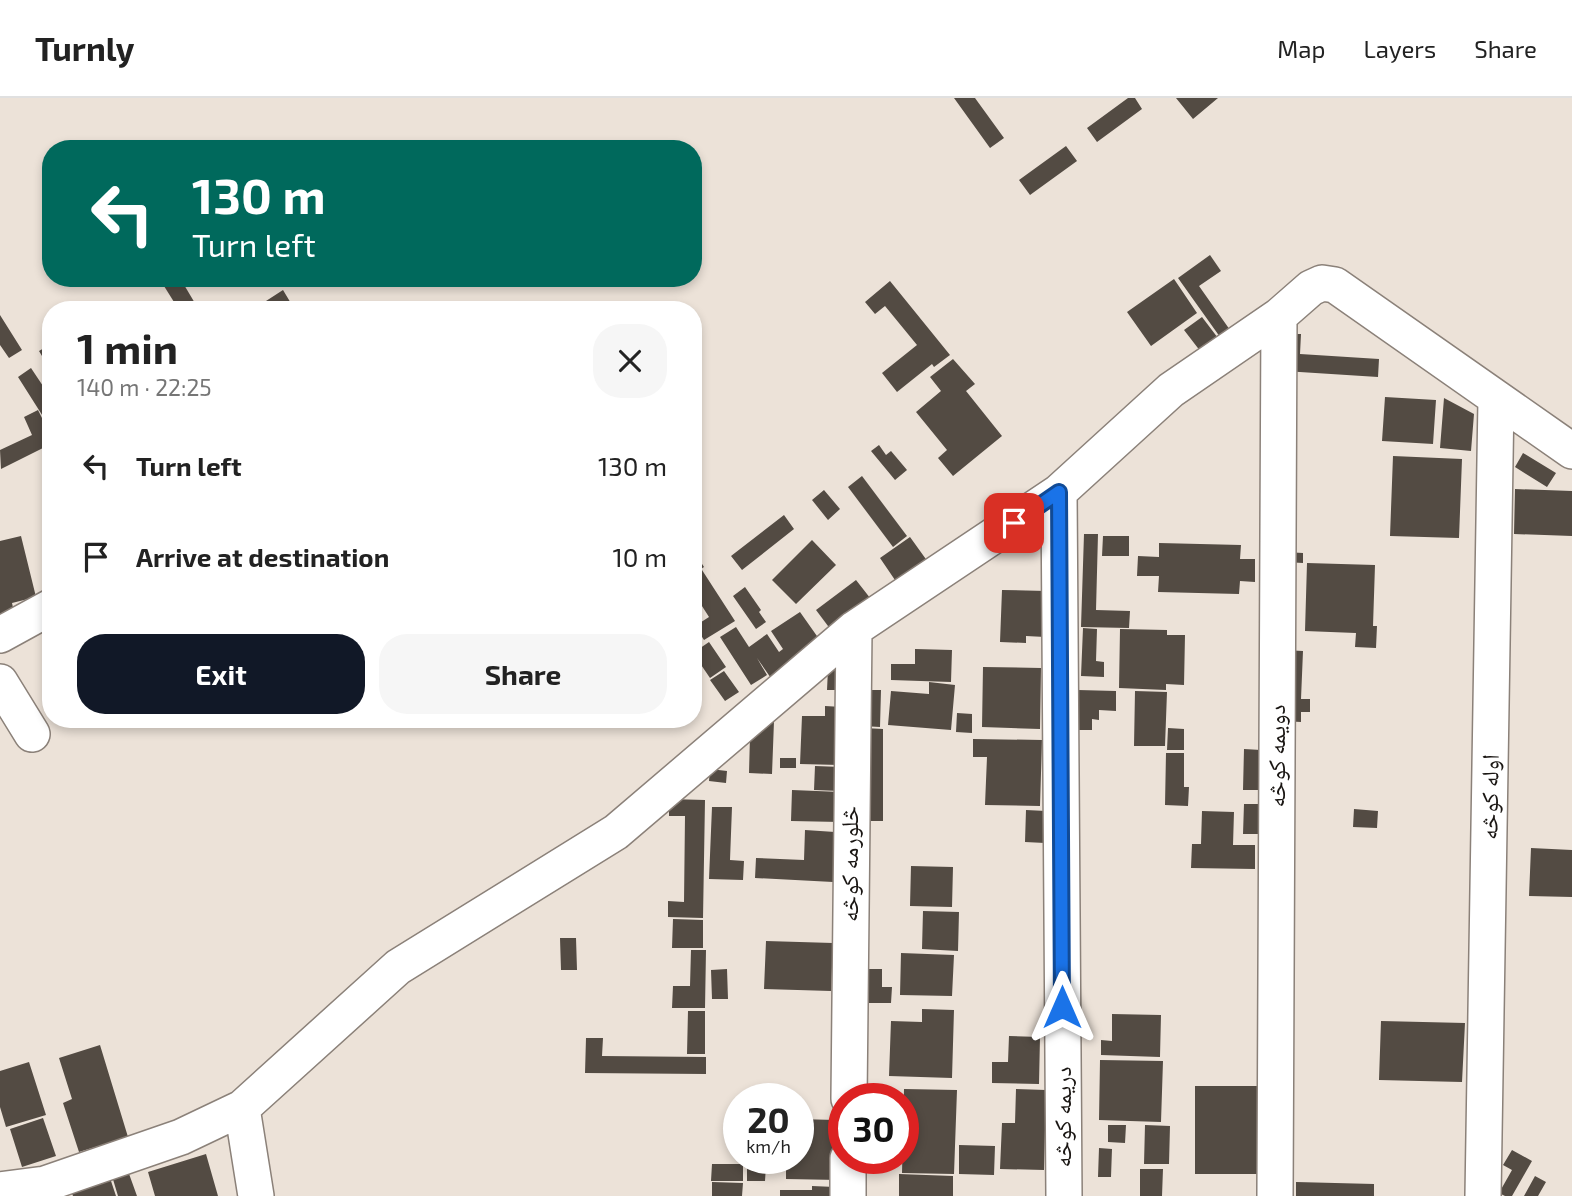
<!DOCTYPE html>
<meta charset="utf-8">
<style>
:root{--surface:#fff;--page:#f6f6f6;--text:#222;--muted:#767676;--line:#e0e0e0;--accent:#111827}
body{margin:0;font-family:"Exo 2","Noto Naskh Arabic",sans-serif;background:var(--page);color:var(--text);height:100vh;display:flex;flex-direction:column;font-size:26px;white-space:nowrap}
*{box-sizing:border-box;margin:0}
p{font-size:23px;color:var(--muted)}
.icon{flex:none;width:38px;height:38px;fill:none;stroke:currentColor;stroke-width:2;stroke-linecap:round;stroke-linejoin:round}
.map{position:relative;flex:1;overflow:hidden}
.panel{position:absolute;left:42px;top:203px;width:660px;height:427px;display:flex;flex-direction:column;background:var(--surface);border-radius:28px;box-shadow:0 4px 10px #0003}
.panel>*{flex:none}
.hud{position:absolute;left:42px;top:42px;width:660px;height:147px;border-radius:28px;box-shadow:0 4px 10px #0003;background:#00695c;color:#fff;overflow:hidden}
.speed{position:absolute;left:723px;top:985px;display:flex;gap:14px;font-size:35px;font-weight:700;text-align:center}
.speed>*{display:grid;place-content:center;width:91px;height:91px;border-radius:50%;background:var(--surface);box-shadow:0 4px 10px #0003;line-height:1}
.speed small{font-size:18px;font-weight:400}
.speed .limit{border:10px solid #d22;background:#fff;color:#111}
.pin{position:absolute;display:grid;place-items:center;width:60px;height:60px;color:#fff;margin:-30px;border-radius:14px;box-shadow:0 4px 10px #0006}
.me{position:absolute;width:77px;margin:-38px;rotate:0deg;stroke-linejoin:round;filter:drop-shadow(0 0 5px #0008)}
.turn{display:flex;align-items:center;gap:24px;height:147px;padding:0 35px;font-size:32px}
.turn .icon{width:91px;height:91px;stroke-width:2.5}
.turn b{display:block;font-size:49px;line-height:60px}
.round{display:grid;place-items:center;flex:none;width:74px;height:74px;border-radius:28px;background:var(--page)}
.headline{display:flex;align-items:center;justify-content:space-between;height:119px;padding:0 35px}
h1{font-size:42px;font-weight:700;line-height:52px}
.button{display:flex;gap:14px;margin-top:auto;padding:14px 35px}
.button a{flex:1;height:80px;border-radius:28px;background:var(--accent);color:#fff;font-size:28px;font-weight:700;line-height:80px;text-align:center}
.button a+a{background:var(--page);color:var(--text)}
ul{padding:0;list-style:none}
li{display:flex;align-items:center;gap:21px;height:91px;padding:0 35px}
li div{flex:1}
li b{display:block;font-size:26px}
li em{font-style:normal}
header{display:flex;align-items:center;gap:42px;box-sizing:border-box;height:98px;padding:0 35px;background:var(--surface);border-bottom:2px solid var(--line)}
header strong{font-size:33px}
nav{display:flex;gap:38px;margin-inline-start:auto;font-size:24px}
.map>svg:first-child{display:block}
</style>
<header>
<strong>Turnly</strong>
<nav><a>Map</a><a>Layers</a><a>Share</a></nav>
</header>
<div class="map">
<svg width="1572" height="1098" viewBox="0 0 1572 1098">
<rect width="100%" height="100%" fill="#ece2d8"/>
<path fill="#534b43" d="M954,0H975L1004,40L990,50Z
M1128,0H1135L1142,11L1097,44L1087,30Z
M1176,0H1218L1193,21Z
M1066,48L1077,63L1030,97L1019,82Z
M1210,157L1221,173L1199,188L1230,232L1220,239L1178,180Z
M159,180H180L199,212H179Z
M1174,181L1197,215L1151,248L1127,214Z
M890,183L950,257L934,269L932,266L897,294L882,275L917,247L885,208L875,216L865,204Z
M283,192L295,212H252Z
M0,217L22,252L9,260L0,247Z
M1202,219L1221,244L1204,258L1184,232Z
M1286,236H1301L1300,256L1379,261L1378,279L1284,273Z
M51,246V273L39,253Z
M953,261L975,286L966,293L1002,338L953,378L938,360L947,352L916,314L941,293L930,279Z
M31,270L51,300V331L18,279Z
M1385,299L1436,302L1433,346L1382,343Z
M1444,300L1474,316L1471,353L1440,350Z
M38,312L51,338V346L1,371L0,352L32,337L24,319Z
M879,347L886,357L891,353L907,372L895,382L871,353Z
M1523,355L1556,375L1547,389L1515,369Z
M1393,358L1462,361L1459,440L1390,438Z
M862,378L907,438L893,449L848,389Z
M1515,391L1572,393V438L1514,436Z
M824,392L840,411L828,422L812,402Z
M784,417L794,431L742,472L731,458Z
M1084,436H1098L1096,512L1130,513L1129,530L1081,529Z
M21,438L36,499L12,505L14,514L0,518V443Z
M1103,438H1129V458H1102Z
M910,439L928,464L897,485L880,460Z
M812,442L836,467L796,506L772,482Z
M1159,445L1241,447L1240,461H1255V484L1240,483L1239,496L1158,494L1159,478H1137L1138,458L1159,459Z
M693,452L704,469L693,476Z
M1285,454L1303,455V465L1285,464Z
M1307,465L1375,467L1373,528H1377L1376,550L1355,549L1356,535L1305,533Z
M702,472L735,523L704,542L695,528L709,519L693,494V478Z
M856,482L874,505L834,536L816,512Z
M745,489L761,512L759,514L766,524L756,531L733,498Z
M1002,492L1046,493L1045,539L1026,538V545L1000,544Z
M800,514L824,548L773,583L757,560L767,577L751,587L720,539L736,529L749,549L767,536L779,554L783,551L771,533Z
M1083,530L1097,531L1096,563L1104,564V579L1081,578Z
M1120,531L1167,532V537H1185L1184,587L1166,586V592L1119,590Z
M709,544L726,569L710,580L693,555Z
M915,551L952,552L951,584L891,582V566H915Z
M1284,552L1303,553L1301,601H1310V614H1301V624L1282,623Z
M983,569L1041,570L1040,631L982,629Z
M828,571L841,572L840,592H827Z
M724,573L739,594L725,603L710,582Z
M929,584L955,587L951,632L888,627L891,593L929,596Z
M863,592H881L880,629L862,628Z
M1078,592L1116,593V613L1099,612V622L1092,621V632H1077Z
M1135,593L1167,594L1165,648H1134Z
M825,608L842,609L840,667L800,666L802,618H825Z
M957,615L972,616V635L956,634Z
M774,623L772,676L749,675L750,638Z
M864,630L883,631V723H863Z
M1168,630L1184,631V652H1167Z
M973,641L1042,642L1040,708L985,707L987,659H973Z
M1244,651L1261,652L1260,692H1243Z
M1166,655H1184V689H1189L1188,708L1165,707Z
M780,660H796V670H780Z
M815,668L841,669L840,693L814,692Z
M710,671L727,673L726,685L709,683Z
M792,692L841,694L840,724L791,723Z
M669,701L705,702L703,820L668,819V803L684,804L685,718H669Z
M1244,706H1260V736H1243Z
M712,709H732L730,762L744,763L743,782L709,781Z
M1354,711L1378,713L1377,730L1353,729Z
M1026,712L1046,713L1045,745L1025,744Z
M1202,713L1234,714L1233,747H1255V771L1191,770L1192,746H1201Z
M805,732L835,734L833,784L755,780L756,760L804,762Z
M1531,750L1572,752V799L1529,798Z
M911,768L953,769L952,809L910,808Z
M923,813L959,814L958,853L922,851Z
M673,821L703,822V850H672Z
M560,840H576L577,872H561Z
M766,843L833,845L831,893L764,891Z
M691,852H706L705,910H672L673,888H690Z
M901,855L954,857L952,898L900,897Z
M727,871L728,901H712L711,872Z
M865,871H882V889H892L891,905H864Z
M922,911L954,912L952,980L889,978L891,923L922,924Z
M688,913H705V956H687Z
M1112,916L1161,917L1160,959L1101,957V942L1112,943Z
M1381,923L1465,925L1462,984L1379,982Z
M1009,938L1040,939L1039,986L992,985V964H1008Z
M586,940H603L602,958L706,959V976L585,975Z
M100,947L128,1039L79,1054L63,1005L72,1001L59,960Z
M1100,962L1163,963L1161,1024L1099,1022Z
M29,964L46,1017L6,1029L0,1009V973Z
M1195,988H1259V1076H1195Z
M904,991L957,992L954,1076L902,1075Z
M1016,991L1046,992L1044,1072L1000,1071L1002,1025H1015Z
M860,993L886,994V1001H860Z
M43,1020L56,1058L22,1069L10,1031Z
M798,1021L835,1022L834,1036H840L839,1082L786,1081V1060H798Z
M1108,1027H1126L1125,1045L1108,1044Z
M1145,1027L1170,1028L1169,1066H1144Z
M959,1047L995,1048L994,1077L959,1076Z
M1099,1050L1112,1051L1111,1079H1098Z
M1512,1052L1532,1063L1512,1098H1505L1499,1095L1512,1072L1503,1067Z
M206,1056L218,1098H155L148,1074Z
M858,1060H884L883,1071H858Z
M712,1066H743V1083H711Z
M747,1067H766L765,1083H747Z
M1140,1071H1163L1162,1098H1140Z
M128,1073L137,1098H118L112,1078Z
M899,1076L953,1078V1098H899Z
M1535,1078L1546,1084L1538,1098H1524Z
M110,1080L116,1098H73L71,1093Z
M712,1084L743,1085L742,1098H712Z
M1296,1084L1374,1086V1098H1296Z
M812,1088L835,1089V1098H780V1092H812Z"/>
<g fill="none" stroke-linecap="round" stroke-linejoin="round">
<g stroke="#8b8179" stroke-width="38">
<path id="minor" d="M1059,394L1064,1098
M0,537L51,509
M0,584L32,636
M849,1001L854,531
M242,1010L256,1098
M0,1092L45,1086L181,1039L242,1010L398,869L616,734L854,531L1059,394L1171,292L1279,218L1311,190L1322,185L1335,187L1572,353
M848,1098V1060
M1275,1098L1279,218
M1483,1098L1496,301"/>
</g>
<use href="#minor" stroke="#fff" stroke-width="35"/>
</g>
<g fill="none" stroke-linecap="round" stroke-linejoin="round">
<g stroke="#114b97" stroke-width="18">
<path id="route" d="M1014,425L1059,394L1062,909"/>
</g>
<use href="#route" stroke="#1a73e8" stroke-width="12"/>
</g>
<g text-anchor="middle" stroke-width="7" stroke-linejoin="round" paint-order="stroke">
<g font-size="24" fill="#1a1613" stroke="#fff">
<text transform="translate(1277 658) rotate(-90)" y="8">دویمه کوڅه</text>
<text transform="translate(1490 699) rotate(-89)" y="8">اوله کوڅه</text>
<text transform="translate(850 766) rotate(-90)" y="8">څلورمه کوڅه</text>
<text transform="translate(1063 1019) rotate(-90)" y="8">دریمه کوڅه</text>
</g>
</g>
</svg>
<div class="speed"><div>20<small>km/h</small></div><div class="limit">30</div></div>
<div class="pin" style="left:1014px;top:425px;background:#d93025"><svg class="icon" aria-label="arrive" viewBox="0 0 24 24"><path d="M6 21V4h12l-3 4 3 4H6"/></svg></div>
<svg class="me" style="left:1062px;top:909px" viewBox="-20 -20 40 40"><path d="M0-17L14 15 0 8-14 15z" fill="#1a73e8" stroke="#fff" stroke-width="4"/></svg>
<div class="hud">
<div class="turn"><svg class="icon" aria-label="left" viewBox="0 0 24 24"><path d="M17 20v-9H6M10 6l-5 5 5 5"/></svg><div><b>130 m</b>Turn left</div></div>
</div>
<section class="panel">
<div class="headline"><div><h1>1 min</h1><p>140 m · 22:25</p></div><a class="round"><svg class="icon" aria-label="close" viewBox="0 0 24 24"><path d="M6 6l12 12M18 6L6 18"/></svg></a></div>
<ul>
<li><svg class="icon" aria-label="left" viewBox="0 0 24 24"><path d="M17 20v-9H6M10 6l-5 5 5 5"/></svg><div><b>Turn left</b></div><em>130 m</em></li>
<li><svg class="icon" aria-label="arrive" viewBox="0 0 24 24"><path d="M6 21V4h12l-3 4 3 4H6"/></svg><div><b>Arrive at destination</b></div><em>10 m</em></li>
</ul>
<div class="button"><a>Exit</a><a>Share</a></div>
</section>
</div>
